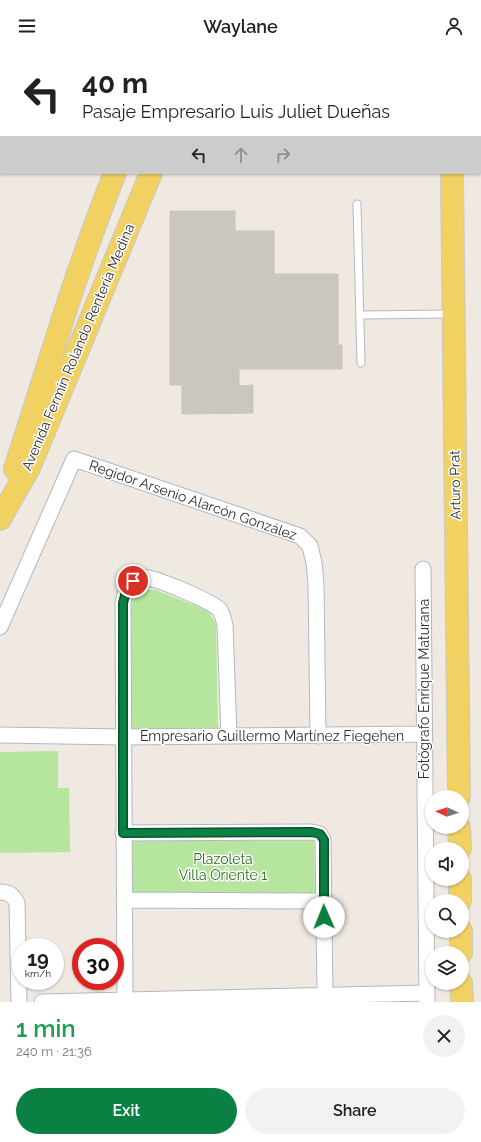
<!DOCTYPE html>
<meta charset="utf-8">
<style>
:root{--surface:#fff;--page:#f2f2f2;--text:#222;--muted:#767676;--accent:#0b8043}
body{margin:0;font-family:Raleway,sans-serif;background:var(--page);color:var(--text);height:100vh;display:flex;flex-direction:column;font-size:15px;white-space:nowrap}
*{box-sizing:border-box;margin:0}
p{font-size:13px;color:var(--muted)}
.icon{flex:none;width:22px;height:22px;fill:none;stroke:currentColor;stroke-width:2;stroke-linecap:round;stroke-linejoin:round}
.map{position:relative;height:950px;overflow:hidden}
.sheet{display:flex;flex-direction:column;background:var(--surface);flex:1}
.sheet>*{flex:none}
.guide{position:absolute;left:0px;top:0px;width:481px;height:122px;box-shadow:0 1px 3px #0004;background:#fff;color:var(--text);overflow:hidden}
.needle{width:26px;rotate:273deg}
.fabs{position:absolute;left:425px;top:738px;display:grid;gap:8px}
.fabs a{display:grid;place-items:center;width:44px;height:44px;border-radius:50%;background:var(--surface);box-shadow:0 1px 3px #0004;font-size:20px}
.speed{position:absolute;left:12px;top:886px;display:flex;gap:8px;font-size:20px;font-weight:700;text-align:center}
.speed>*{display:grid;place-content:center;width:52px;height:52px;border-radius:50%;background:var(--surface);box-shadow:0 1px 3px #0004;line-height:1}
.speed small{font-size:10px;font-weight:400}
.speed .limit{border:6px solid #d22;background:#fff;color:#111}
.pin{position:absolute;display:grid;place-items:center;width:34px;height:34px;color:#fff;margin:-17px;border:2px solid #fff;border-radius:50%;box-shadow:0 1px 4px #0007}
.me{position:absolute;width:44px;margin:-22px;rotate:359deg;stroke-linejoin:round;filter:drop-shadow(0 0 3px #0008)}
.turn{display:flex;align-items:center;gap:14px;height:84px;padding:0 16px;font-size:18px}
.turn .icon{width:52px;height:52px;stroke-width:2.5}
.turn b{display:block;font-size:28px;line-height:34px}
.lanes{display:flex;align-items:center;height:38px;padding:0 16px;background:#0003;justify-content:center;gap:20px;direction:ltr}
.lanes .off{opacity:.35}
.round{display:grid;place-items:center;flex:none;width:42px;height:42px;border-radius:21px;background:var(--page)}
.headline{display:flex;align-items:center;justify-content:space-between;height:68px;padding:0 16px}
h1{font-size:24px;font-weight:600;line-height:30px;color:#1e9e55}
.cta{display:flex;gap:8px;margin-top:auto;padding:8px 16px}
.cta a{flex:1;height:46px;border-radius:24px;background:var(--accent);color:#fff;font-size:16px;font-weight:600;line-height:46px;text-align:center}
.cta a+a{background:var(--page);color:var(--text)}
header{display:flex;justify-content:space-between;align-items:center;height:52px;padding:0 16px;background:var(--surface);font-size:18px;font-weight:600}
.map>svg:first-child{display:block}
</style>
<header><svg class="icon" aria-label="menu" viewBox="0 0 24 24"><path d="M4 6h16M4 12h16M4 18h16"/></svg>Waylane<svg class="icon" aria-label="person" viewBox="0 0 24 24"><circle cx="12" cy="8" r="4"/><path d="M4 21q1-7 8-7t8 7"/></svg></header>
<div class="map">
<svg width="481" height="950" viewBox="0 0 481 950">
<rect width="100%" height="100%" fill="#efe9e1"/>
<path fill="#b6e59e" d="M144,538H156L196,554L210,561L216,572L218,677L130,679L129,567L133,548Z
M58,699V736H69L70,800L0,801V700Z
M131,789H314L315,842L131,841Z"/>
<path fill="#cbc7bf" stroke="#cbc5ba" d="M170,159H235V179H274V222H338V293H342V317H239V334L253,333V361L182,362V333H170Z"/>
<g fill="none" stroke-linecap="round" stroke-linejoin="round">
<g stroke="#b4b7c1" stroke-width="9">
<path id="lane" d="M357,152L361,311
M360,263L452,262"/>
</g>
<g stroke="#b4b7c1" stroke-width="17">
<path id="street" d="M423,517L427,950
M0,575L74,407L300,484L310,494L314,511L316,531L318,684
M0,683L123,685L424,682
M123,781L312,780L320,782L323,788L325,944
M0,840C9,840 13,843 17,851L19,950
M124,848L324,849
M125,948L123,551C125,541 128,527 141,525C151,523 213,550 220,558C222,562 224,568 225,573L229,684
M42,950L427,941"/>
</g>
<g stroke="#c9c9c9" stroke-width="24">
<path id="primary" d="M386,0L388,1
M450,0V1
M164,1L165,0
M200,1L201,0
M452,121L459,745
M15,417C47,318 76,218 115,121
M0,467L30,414L151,121
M459,775L460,797
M460,827V849
M461,879V901
M461,931L462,950"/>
</g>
<use href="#lane" stroke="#fff" stroke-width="7"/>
<use href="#street" stroke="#fff" stroke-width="15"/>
<use href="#primary" stroke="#f2d163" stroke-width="22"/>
</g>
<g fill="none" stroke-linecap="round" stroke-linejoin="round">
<g stroke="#07532c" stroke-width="10">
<path id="route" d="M133,529L127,536L123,551V781L312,780L320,782L324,788V865"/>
</g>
<use href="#route" stroke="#0b8043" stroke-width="7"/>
</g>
<g text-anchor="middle" stroke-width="3" stroke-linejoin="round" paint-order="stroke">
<g font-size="14" fill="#2e2e2e" stroke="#fff">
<text transform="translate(78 295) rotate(-67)" y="5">Avenida Fermín Rolando Rentería Medina</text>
<text transform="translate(455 433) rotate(-91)" y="5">Arturo Prat</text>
<text transform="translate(193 448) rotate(19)" y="5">Regidor Arsenio Alarcón González</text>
<text transform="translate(424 637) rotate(-90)" y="5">Fotógrafo Enrique Maturana</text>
<text x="272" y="689">Empresario Guillermo Martínez Fiegehen</text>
</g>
<g font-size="14" fill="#2c6e1b" stroke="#fff">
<text x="223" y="812">Plazoleta<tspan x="223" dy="16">Villa Oriente 1</tspan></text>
</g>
</g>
</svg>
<div class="fabs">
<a><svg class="needle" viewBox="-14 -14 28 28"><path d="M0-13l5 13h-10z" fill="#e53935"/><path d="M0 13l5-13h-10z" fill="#767676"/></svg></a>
<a><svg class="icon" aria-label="sound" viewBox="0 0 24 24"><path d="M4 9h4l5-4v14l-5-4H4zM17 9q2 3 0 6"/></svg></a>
<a><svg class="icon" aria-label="search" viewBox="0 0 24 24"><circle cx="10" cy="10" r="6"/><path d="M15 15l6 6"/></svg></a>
<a><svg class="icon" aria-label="layers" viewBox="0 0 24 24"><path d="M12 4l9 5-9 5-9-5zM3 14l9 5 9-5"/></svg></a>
</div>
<div class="speed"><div>19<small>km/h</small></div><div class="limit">30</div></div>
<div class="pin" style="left:133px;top:529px;background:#d93025"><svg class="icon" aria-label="arrive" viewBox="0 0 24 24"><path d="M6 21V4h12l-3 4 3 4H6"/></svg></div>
<svg class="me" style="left:324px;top:865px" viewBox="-20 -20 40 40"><circle r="19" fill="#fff"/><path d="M0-13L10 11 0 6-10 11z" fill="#0b8043"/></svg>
<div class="guide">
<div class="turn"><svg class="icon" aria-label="left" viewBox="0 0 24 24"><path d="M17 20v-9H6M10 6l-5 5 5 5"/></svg><div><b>40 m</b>Pasaje Empresario Luis Juliet Dueñas</div></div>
<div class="lanes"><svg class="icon" aria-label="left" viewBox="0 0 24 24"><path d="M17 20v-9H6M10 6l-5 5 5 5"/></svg><svg class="icon off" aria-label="ahead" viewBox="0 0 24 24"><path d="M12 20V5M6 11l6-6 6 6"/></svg><svg class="icon off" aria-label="right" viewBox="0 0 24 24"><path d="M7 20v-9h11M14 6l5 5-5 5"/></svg></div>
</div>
</div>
<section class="sheet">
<div class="headline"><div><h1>1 min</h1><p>240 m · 21:36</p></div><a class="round"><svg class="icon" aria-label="close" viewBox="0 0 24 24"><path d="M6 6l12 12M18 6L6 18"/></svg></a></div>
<div class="cta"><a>Exit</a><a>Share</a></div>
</section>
